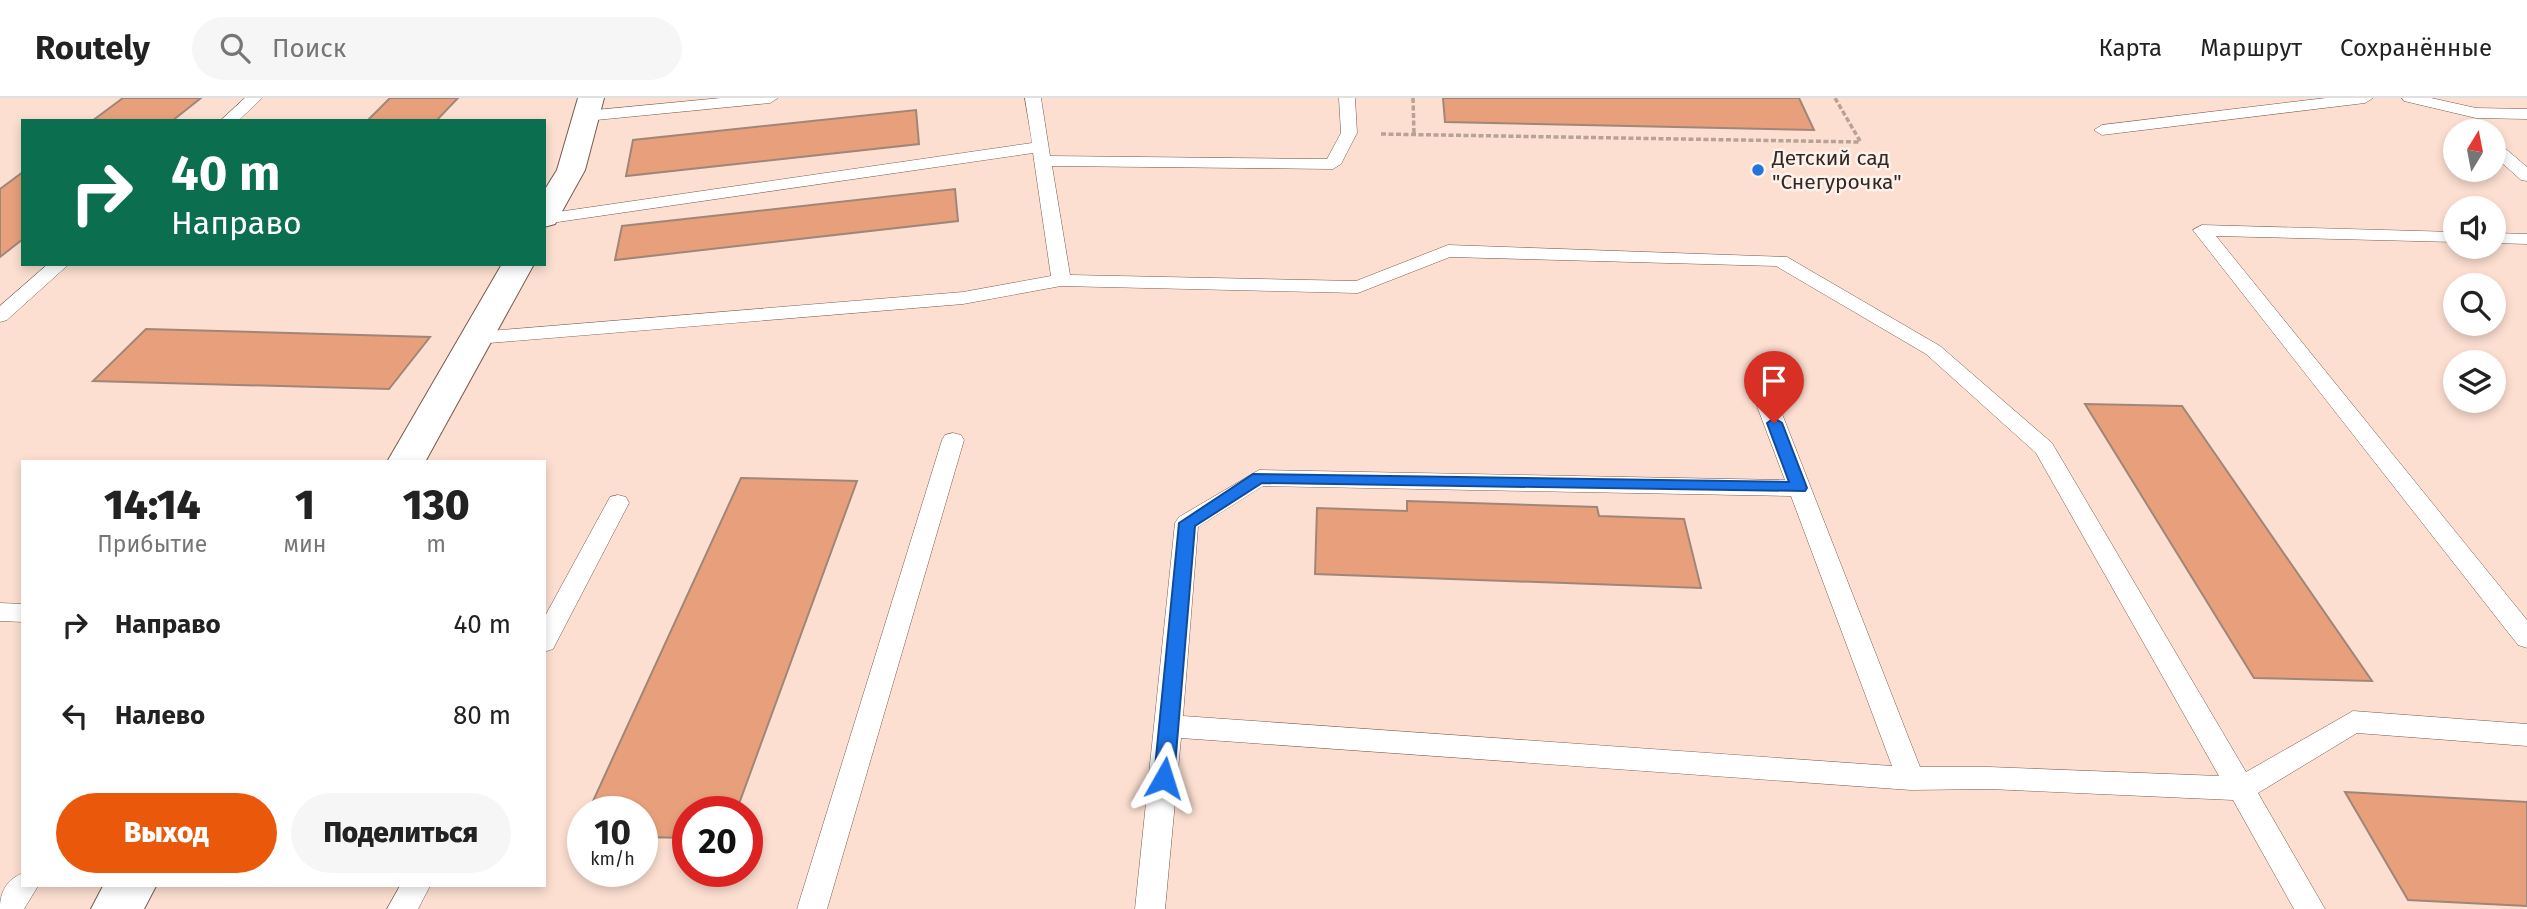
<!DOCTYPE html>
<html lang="ru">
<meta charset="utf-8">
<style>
:root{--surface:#fff;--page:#f6f6f6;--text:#222;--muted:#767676;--line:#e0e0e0;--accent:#ea580c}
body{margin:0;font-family:"Fira Sans",sans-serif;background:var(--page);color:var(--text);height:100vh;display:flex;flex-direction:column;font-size:26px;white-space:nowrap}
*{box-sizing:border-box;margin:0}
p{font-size:23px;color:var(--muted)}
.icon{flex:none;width:38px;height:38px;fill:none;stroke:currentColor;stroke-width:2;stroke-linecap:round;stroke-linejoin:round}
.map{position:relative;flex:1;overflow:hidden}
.sheet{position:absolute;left:21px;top:362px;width:525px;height:427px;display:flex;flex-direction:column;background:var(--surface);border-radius:0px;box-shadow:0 4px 10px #0003}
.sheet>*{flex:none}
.guide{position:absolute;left:21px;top:21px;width:525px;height:147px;border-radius:0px;box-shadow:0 4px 10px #0003;background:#0b6e4f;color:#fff;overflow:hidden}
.needle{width:46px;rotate:10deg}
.tools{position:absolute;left:2443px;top:21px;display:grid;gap:14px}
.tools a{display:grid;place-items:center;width:63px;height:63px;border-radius:50%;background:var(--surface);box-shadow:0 4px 10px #0003;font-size:35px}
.speed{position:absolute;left:567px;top:698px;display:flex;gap:14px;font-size:35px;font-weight:700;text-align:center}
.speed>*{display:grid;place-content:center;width:91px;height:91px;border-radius:50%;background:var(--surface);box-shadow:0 4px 10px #0003;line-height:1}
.speed small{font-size:18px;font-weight:400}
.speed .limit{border:10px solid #d22;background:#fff;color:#111}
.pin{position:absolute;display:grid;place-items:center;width:60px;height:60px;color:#fff;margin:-72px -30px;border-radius:50% 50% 50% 0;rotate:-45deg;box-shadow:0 0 7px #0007}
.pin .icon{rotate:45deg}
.me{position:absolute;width:77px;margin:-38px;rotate:6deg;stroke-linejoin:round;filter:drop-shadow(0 0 5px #0008)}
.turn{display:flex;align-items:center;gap:24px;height:147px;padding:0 35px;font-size:32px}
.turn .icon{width:91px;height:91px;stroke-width:2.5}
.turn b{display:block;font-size:49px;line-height:60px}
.eta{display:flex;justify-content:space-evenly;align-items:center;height:119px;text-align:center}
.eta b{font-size:42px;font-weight:800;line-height:49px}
.button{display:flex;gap:14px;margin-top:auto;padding:14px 35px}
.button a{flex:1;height:80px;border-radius:42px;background:var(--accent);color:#fff;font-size:28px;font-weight:800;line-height:80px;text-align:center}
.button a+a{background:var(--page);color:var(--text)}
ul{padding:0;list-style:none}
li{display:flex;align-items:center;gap:21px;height:91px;padding:0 35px}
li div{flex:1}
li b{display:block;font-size:26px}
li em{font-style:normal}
header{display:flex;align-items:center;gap:42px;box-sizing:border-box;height:98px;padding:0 35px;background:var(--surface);border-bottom:2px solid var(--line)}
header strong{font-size:33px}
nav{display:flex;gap:38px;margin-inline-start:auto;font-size:24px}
.search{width:490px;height:63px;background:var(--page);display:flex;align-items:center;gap:18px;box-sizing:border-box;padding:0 24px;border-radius:38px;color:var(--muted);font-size:26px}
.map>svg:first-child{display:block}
</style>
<header>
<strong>Routely</strong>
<div class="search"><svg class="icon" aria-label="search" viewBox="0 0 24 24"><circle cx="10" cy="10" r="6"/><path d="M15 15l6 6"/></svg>Поиск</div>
<nav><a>Карта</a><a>Маршрут</a><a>Сохранённые</a></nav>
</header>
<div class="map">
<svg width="2527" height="811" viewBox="0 0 2527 811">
<rect width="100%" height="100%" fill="#fcdfd1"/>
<path fill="#e8a07c" stroke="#a08679" stroke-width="2" d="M123,0H201L172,23H92Z
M390,0H458L436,23H367Z
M1443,0H1799L1814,32L1445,24Z
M916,12L919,46L626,78L633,42Z
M23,74V141L0,159V91Z
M955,91L958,123L615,162L622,128Z
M146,231L430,239L389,291L93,283Z
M2085,306L2182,308L2372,583L2254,580Z
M741,380L857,383L736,714H688V740L642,739V714H588Z
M1407,403L1597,409L1599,418L1684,421L1701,490L1315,476L1317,410L1407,413Z
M2345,694L2527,704V808L2408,802Z"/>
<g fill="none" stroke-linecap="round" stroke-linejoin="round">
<g stroke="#745c50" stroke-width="1">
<path id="service" d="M245,0H262L238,23H220Z
M721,0H778L770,5L586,23L578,18L586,13Z
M1025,0H1041L1050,58L1327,61L1341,35L1339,0H1355L1357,35L1341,66L1333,71L1052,68L1070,177L1356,183L1448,147L1787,159L1940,248L2052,345L2246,674L2353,613L2527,626V648L2357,635L2258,695L2325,811H2294L2233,702L1989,691L1911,692L1181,640L1165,811H1135L1175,425L1179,419L1259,372L1785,382L1755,303L1759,298H1773L1777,303L1920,669H1989L2219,678L2036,355L1926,256L1776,168L1450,159L1358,195L1061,188L963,206L477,246L470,244L467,240L470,236L477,234L963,194L1051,178L1033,55L544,126V116L1032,45ZM1263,388L1791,398L1892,668L1183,618L1198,429Z
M2326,0H2373L2365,5L2102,37L2094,32L2102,27Z
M2402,0H2431L2476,10L2527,11V21L2476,20L2404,3Z
M2494,45L2500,46L2527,69V83L2521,82L2494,58Z
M2202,127L2455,134V144L2216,138L2527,522V550L2518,547L2196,136L2193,132Z
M2494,135L2527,136V146L2494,145Z
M48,166H69L7,222L0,224V208Z
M953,335L961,337L964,342L827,811H797L942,342L945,337Z
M618,397L626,399L629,405L553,551L544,554V520L610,399Z
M0,505L23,506V524L0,523Z
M23,775V788H38L24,811H0C0,794 6,782 23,775Z
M400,788H430L418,811H387Z"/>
</g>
<g stroke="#745c50" stroke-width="2">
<path id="minor" d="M578,0H604L585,72L555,126L544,129V93L557,72Z
M502,166H534L425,364H387Z
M103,788H156L144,811H91Z"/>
</g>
<path stroke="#b8a196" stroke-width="3.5" stroke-dasharray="5 2.5" stroke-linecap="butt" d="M1413,0L1414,36
M1835,0L1860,43
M1381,36L1860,44"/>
<use href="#service" fill="#fff" fill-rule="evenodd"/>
<use href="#minor" fill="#fff" fill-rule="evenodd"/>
</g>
<path fill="#1a73e8" stroke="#114b97" stroke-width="2" d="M1774,320L1782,325L1807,390L1805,393L1262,385L1195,428L1174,680L1171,686L1164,688L1157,686L1154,680L1179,425L1253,376L1789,384L1767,325Z"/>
<circle fill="#2374df" stroke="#fdf1eb" stroke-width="2.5" cx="1758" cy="72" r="7"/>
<g text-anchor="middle" stroke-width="5" stroke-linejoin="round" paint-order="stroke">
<g font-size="21" fill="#332823" stroke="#fdf1eb" text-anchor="start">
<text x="1772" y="67">Детский сад<tspan x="1772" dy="24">"Снегурочка"</tspan></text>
</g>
</g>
</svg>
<div class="tools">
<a><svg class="needle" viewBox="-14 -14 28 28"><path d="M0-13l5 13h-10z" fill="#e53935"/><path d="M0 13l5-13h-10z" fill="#767676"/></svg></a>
<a><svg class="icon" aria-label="sound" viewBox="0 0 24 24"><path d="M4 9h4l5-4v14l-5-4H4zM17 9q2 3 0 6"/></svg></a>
<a><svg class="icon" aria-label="search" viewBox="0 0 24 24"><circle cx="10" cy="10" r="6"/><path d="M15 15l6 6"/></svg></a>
<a><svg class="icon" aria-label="layers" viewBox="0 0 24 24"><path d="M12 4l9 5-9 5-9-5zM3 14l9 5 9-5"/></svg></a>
</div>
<div class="speed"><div>10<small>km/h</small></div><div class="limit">20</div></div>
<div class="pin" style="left:1774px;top:325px;background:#d93025"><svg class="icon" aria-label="arrive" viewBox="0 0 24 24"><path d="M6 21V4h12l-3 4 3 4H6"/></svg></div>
<svg class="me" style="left:1164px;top:680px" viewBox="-20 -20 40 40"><path d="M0-17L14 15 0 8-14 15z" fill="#1a73e8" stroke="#fff" stroke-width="4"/></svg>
<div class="guide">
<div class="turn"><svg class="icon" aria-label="right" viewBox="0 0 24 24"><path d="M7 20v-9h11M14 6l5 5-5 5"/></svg><div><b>40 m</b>Направо</div></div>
</div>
<section class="sheet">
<div class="eta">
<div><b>14:14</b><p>Прибытие</p></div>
<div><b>1</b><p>мин</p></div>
<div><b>130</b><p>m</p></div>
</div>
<ul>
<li><svg class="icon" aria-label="right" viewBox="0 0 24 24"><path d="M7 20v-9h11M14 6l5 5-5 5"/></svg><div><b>Направо</b></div><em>40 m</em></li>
<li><svg class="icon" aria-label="left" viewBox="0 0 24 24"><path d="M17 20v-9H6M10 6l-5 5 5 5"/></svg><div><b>Налево</b></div><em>80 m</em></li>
</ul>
<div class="button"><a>Выход</a><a>Поделиться</a></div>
</section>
</div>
